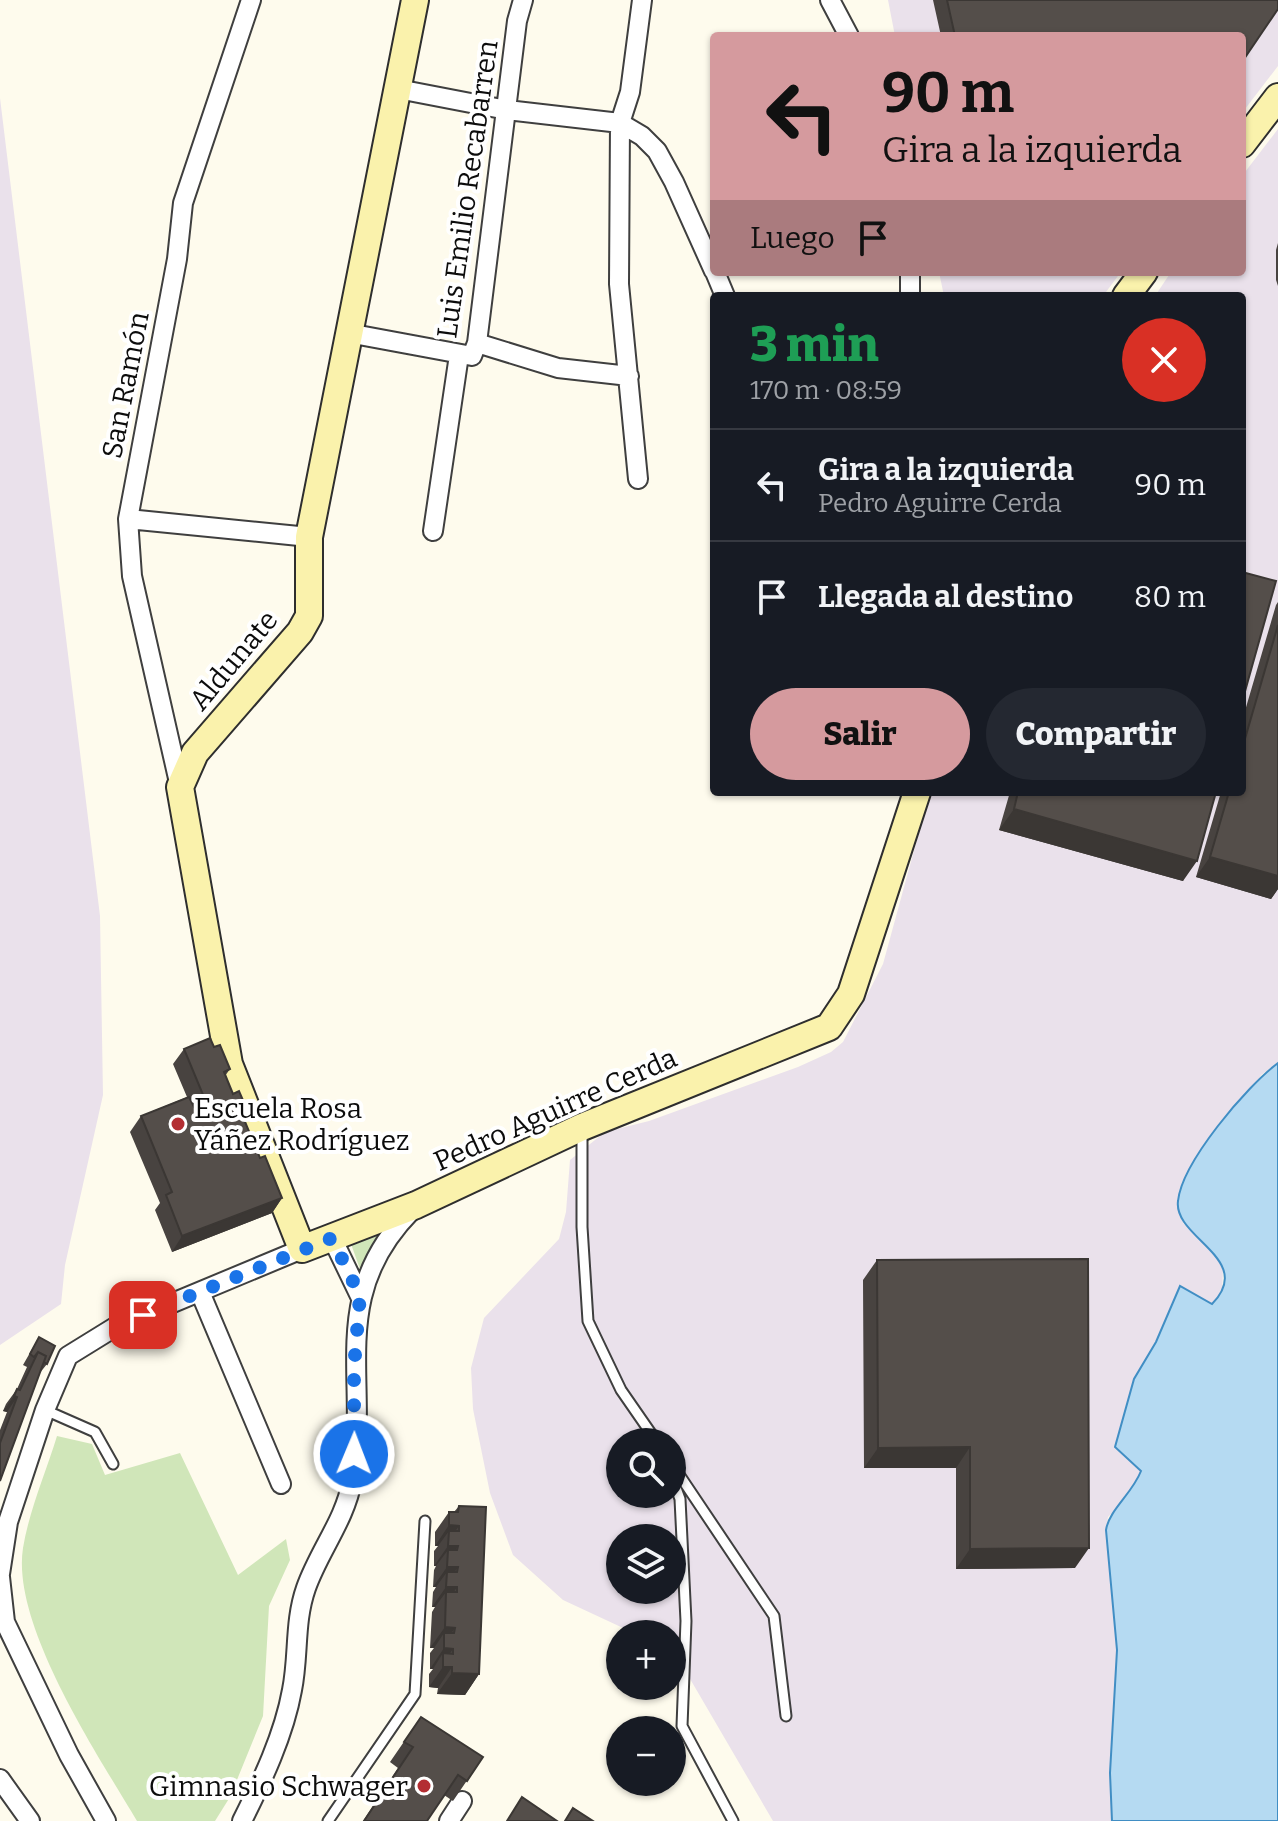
<!DOCTYPE html>
<html lang="es">
<meta charset="utf-8">
<style>
:root{--surface:#171b24;--page:#242831;--text:#f1f3f6;--muted:#9ea1a6;--line:#363941;--accent:#d59a9e}
body{margin:0;font-family:Bitter,serif;background:var(--page);color:var(--text);height:100vh;display:flex;flex-direction:column;font-size:30px;white-space:nowrap}
*{box-sizing:border-box;margin:0}
p{font-size:26px;color:var(--muted)}
.icon{flex:none;width:44px;height:44px;fill:none;stroke:currentColor;stroke-width:2;stroke-linecap:round;stroke-linejoin:round}
.map{position:relative;flex:1;overflow:hidden}
.panel{position:absolute;left:710px;top:292px;width:536px;height:504px;display:flex;flex-direction:column;background:var(--surface);border-radius:8px;box-shadow:0 2px 6px #0004}
.panel>*{flex:none}
.top-card{position:absolute;left:710px;top:32px;width:536px;height:244px;border-radius:8px;box-shadow:0 2px 6px #0004;background:#d59a9e;color:#111;overflow:hidden}
.controls{position:absolute;left:606px;top:1428px;display:grid;gap:16px}
.controls a{display:grid;place-items:center;width:80px;height:80px;border-radius:50%;background:var(--surface);box-shadow:0 2px 6px #0004;font-size:40px}
.pin{position:absolute;display:grid;place-items:center;width:68px;height:68px;color:#fff;margin:-34px;border-radius:16px;box-shadow:0 4px 12px #0006}
.me{position:absolute;width:88px;margin:-44px;rotate:1deg;stroke-linejoin:round;filter:drop-shadow(0 0 6px #0008)}
.turn{display:flex;align-items:center;gap:28px;height:168px;padding:0 40px;font-size:36px}
.turn .icon{width:104px;height:104px;stroke-width:2.5}
.turn b{display:block;font-size:56px;line-height:68px}
.then{display:flex;align-items:center;height:76px;padding:0 40px;background:#0003;gap:16px;font-size:30px}
.round{display:grid;place-items:center;flex:none;width:84px;height:84px;border-radius:42px;background:var(--page)}
.head{display:flex;align-items:center;justify-content:space-between;height:136px;padding:0 40px}
h1{font-size:48px;font-weight:800;line-height:60px;color:#1e9e55}
.button{display:flex;gap:16px;margin-top:auto;padding:16px 40px}
.button a{flex:1;height:92px;border-radius:48px;background:var(--accent);color:#111;font-size:32px;font-weight:800;line-height:92px;text-align:center}
.button a+a{background:var(--page);color:var(--text)}
ul{padding:0;list-style:none}
li{display:flex;align-items:center;gap:24px;height:112px;padding:0 40px;border-top:2px solid var(--line)}
li div{flex:1}
li b{display:block;font-size:30px}
li em{font-style:normal}
.map>svg:first-child{display:block}
</style>
<div class="map">
<svg width="1278" height="1821" viewBox="0 0 1278 1821">
<rect width="100%" height="100%" fill="#fefbed"/>
<path fill="#eae1eb" fill-rule="evenodd" d="M888,0H1278V66L1242,113V36H895Z
M0,98L100,916L103,1095L65,1265L61,1304L0,1345Z
M1278,129V1063L1261,1075L1183,1223L1211,1247L1223,1270L1222,1293L1212,1304L1181,1286L1156,1342L1134,1379L1115,1447L1141,1471L1132,1493L1108,1517L1106,1530L1117,1650L1110,1773L1112,1821H773L672,1648V1634H636L563,1600L513,1555L490,1493L473,1409L471,1368L484,1318L559,1239L566,1212L570,1160L605,1132L649,1121L798,1067L831,1052L843,1042L883,964L930,792H1242V296H1155L1171,272H1242V176ZM620,1442H672V1494H620ZM620,1538H672V1590H620Z
M939,272H1121L1103,296H944Z"/>
<path fill="#d0e6b9" d="M380,1232L360,1269L351,1244Z
M57,1436L92,1444L105,1475L180,1453L238,1575L286,1539L290,1560L269,1606L263,1716L230,1797L215,1821H137C98,1755 11,1625 23,1548C29,1511 46,1472 57,1436Z"/>
<path fill="#b5daf2" stroke="#418ec4" stroke-width="2" d="M1278,1063V1821H1112L1110,1773L1117,1650L1106,1530C1109,1510 1132,1494 1141,1471L1115,1447L1134,1379L1156,1342L1180,1286L1212,1304C1256,1259 1173,1238 1178,1201C1182,1162 1247,1086 1278,1063Z"/>
<g fill="none" stroke-linecap="round" stroke-linejoin="round">
<g stroke="#3f3f3f" stroke-width="13">
<path id="lane" d="M582,1131V1227L588,1321L621,1390L657,1442
M45,1410L95,1432L113,1464
M672,1464L774,1616L786,1716
M672,1477L680,1499L686,1621L682,1726L733,1821
M328,1821L415,1694L425,1521"/>
</g>
<g stroke="#3f3f3f" stroke-width="22">
<path id="street" d="M830,0L849,36
M398,89L507,110L620,123L642,136L657,151L674,182L714,271
M715,272L725,296
M910,272V296
M348,333L472,356L477,343L517,21L523,0
M477,343L558,368L629,376
M638,479L619,284L620,123L630,92L642,0
M128,519L309,537
M433,531L459,355
M180,787L132,576L128,519L177,259L183,203L251,0
M332,1238L360,1296
M200,1292L281,1484
M0,1574L8,1522L45,1410L68,1356L115,1327L302,1249
M0,1577L5,1622L69,1755L106,1821
M0,1779L30,1821
M242,1821C262,1781 284,1735 292,1690C299,1656 294,1622 306,1588C319,1551 345,1520 352,1481C370,1378 326,1297 412,1210
M449,1821L462,1801"/>
</g>
<g stroke="#2e2e2e" stroke-width="30">
<path id="secondary" d="M415,0L309,537V616L300,632L195,753L180,787L229,1064L302,1249L416,1205L582,1127L829,1027L851,994L917,792
M1242,144L1278,97
M1126,296L1144,272"/>
</g>
<use href="#lane" stroke="#fff" stroke-width="9"/>
<use href="#street" stroke="#fff" stroke-width="18"/>
<use href="#secondary" stroke="#faf2ac" stroke-width="26"/>
</g>
<path fill="#484340" d="M933,0H1278L1242,36H941Z
M1278,243V286L1276,280V250Z
M1278,602V889L1271,899L1196,877L1221,792H1242V721L1276,605Z
M1010,792H1216L1183,881L999,830Z
M214,1047L230,1069L225,1076L233,1094L249,1114L244,1121L260,1158L282,1198L272,1213L172,1252L155,1210L160,1203L130,1132L141,1116L187,1097L173,1064L184,1049Z
M877,1260L1075,1568L956,1569V1468H864L863,1280Z
M39,1337L47,1364L39,1374L0,1481V1430L7,1412L3,1411L6,1404L17,1389L27,1367L23,1365Z
M459,1506L479,1674L465,1695L437,1694L438,1688L429,1687V1674L433,1669H430V1653L434,1648H430L432,1612L435,1607H432L433,1592L436,1587H433L434,1570L436,1566H434V1551L438,1546H435V1532L449,1512H454Z
M421,1717L483,1757L453,1801L444,1795L427,1821H363L398,1768L390,1762Z"/>
<path fill="#3b3734" d="M1014,809L1197,861L1183,881L999,830Z
M1210,857L1278,876V889L1271,899L1196,877Z
M282,1198L272,1213L172,1252L182,1236Z
M14,1396L17,1397L7,1412L3,1411Z
M970,1447L956,1468H864L878,1448Z
M449,1525L459,1526L448,1541L449,1531L438,1546H435Z
M448,1546H458L447,1561L448,1550L436,1566H434Z
M1089,1548L1075,1568L956,1569L970,1549Z
M447,1567H458L447,1583V1572L436,1587H433Z
M446,1587H457L446,1604V1592L435,1607H432Z
M445,1627L455,1628L444,1643V1633L434,1648H430Z
M444,1648L453,1649L443,1663V1653L433,1669H430Z
M443,1667H452L438,1688L429,1687Z
M452,1673L479,1674L465,1695L437,1694Z"/>
<path fill="#544e4a" stroke="#3b3734" stroke-width="2" d="M947,0H1278V9L1242,62V36H955Z
M1242,572L1276,581L1242,702Z
M1278,625V876L1210,857L1229,792H1242V749Z
M1018,792H1216L1197,861L1014,809Z
M210,1038L214,1047L220,1045L230,1069L224,1072L233,1094L239,1091L249,1114L243,1117L260,1158L265,1156L282,1198L182,1236L166,1195L172,1192L141,1116L189,1097L194,1107L206,1102L184,1049Z
M1088,1259L1089,1548L970,1549V1447L878,1448L877,1260Z
M39,1337L55,1346L47,1364L44,1362L46,1356L38,1352L34,1357L30,1354Z
M38,1352L46,1356L0,1481V1443L17,1397L14,1396L17,1389L20,1390Z
M459,1506L486,1507L479,1674L452,1673V1667H443V1653L453,1654V1649L444,1648V1633H454L455,1628L445,1627L446,1592H457V1587H446L447,1572H457L458,1567H447L448,1550H457L458,1546H448L449,1531H459V1526L449,1525V1512H458Z
M421,1717L483,1757L467,1781L458,1775L427,1821H364L413,1747L404,1742Z
M522,1797L557,1821H507Z
M573,1808L593,1821H565Z"/>
<g fill="none" stroke-linecap="round" stroke-linejoin="round">
<path stroke="#1a73e8" stroke-width="14" stroke-dasharray="0 25.2" d="M143,1315L332,1238L360,1296L354,1367V1454"/>
</g>
<g fill="#b32e32" stroke="#fff" stroke-width="3">
<circle cx="178" cy="1124" r="8"/>
<circle cx="424" cy="1786" r="8"/>
</g>
<g text-anchor="middle" stroke-width="8" stroke-linejoin="round" paint-order="stroke">
<g font-size="28" fill="#0c0c0c" stroke="#fff">
<text transform="translate(467 189) rotate(-82)" y="10">Luis Emilio Recabarren</text>
<text transform="translate(125 385) rotate(-79)" y="10">San Ramón</text>
<text transform="translate(233 660) rotate(-50)" y="10">Aldunate</text>
<text transform="translate(555 1109) rotate(-24)" y="10">Pedro Aguirre Cerda</text>
</g>
<g font-size="28" fill="#0c0c0c" stroke="#fff" text-anchor="start">
<text x="194" y="1118">Escuela Rosa<tspan x="194" dy="32">Yáñez Rodríguez</tspan></text>
<text x="408" y="1796" text-anchor="end">Gimnasio Schwager</text>
</g>
</g>
</svg>
<div class="controls">
<a><svg class="icon" aria-label="search" viewBox="0 0 24 24"><circle cx="10" cy="10" r="6"/><path d="M15 15l6 6"/></svg></a>
<a><svg class="icon" aria-label="layers" viewBox="0 0 24 24"><path d="M12 4l9 5-9 5-9-5zM3 14l9 5 9-5"/></svg></a>
<a>+</a>
<a>−</a>
</div>
<div class="pin" style="left:143px;top:1315px;background:#d93025"><svg class="icon" aria-label="arrive" viewBox="0 0 24 24"><path d="M6 21V4h12l-3 4 3 4H6"/></svg></div>
<svg class="me" style="left:354px;top:1454px" viewBox="-20 -20 40 40"><circle r="17" fill="#1a73e8" stroke="#fff" stroke-width="3"/><path d="M0-11L8 9 0 5-8 9z" fill="#fff"/></svg>
<div class="top-card">
<div class="turn"><svg class="icon" aria-label="left" viewBox="0 0 24 24"><path d="M17 20v-9H6M10 6l-5 5 5 5"/></svg><div><b>90 m</b>Gira a la izquierda</div></div>
<div class="then">Luego<svg class="icon" aria-label="arrive" viewBox="0 0 24 24"><path d="M6 21V4h12l-3 4 3 4H6"/></svg></div>
</div>
<section class="panel">
<div class="head"><div><h1>3 min</h1><p>170 m · 08:59</p></div><a class="round" style="background:#d93025;color:#fff"><svg class="icon" aria-label="close" viewBox="0 0 24 24"><path d="M6 6l12 12M18 6L6 18"/></svg></a></div>
<ul>
<li><svg class="icon" aria-label="left" viewBox="0 0 24 24"><path d="M17 20v-9H6M10 6l-5 5 5 5"/></svg><div><b>Gira a la izquierda</b><p>Pedro Aguirre Cerda</p></div><em>90 m</em></li>
<li><svg class="icon" aria-label="arrive" viewBox="0 0 24 24"><path d="M6 21V4h12l-3 4 3 4H6"/></svg><div><b>Llegada al destino</b></div><em>80 m</em></li>
</ul>
<div class="button"><a>Salir</a><a>Compartir</a></div>
</section>
</div>
